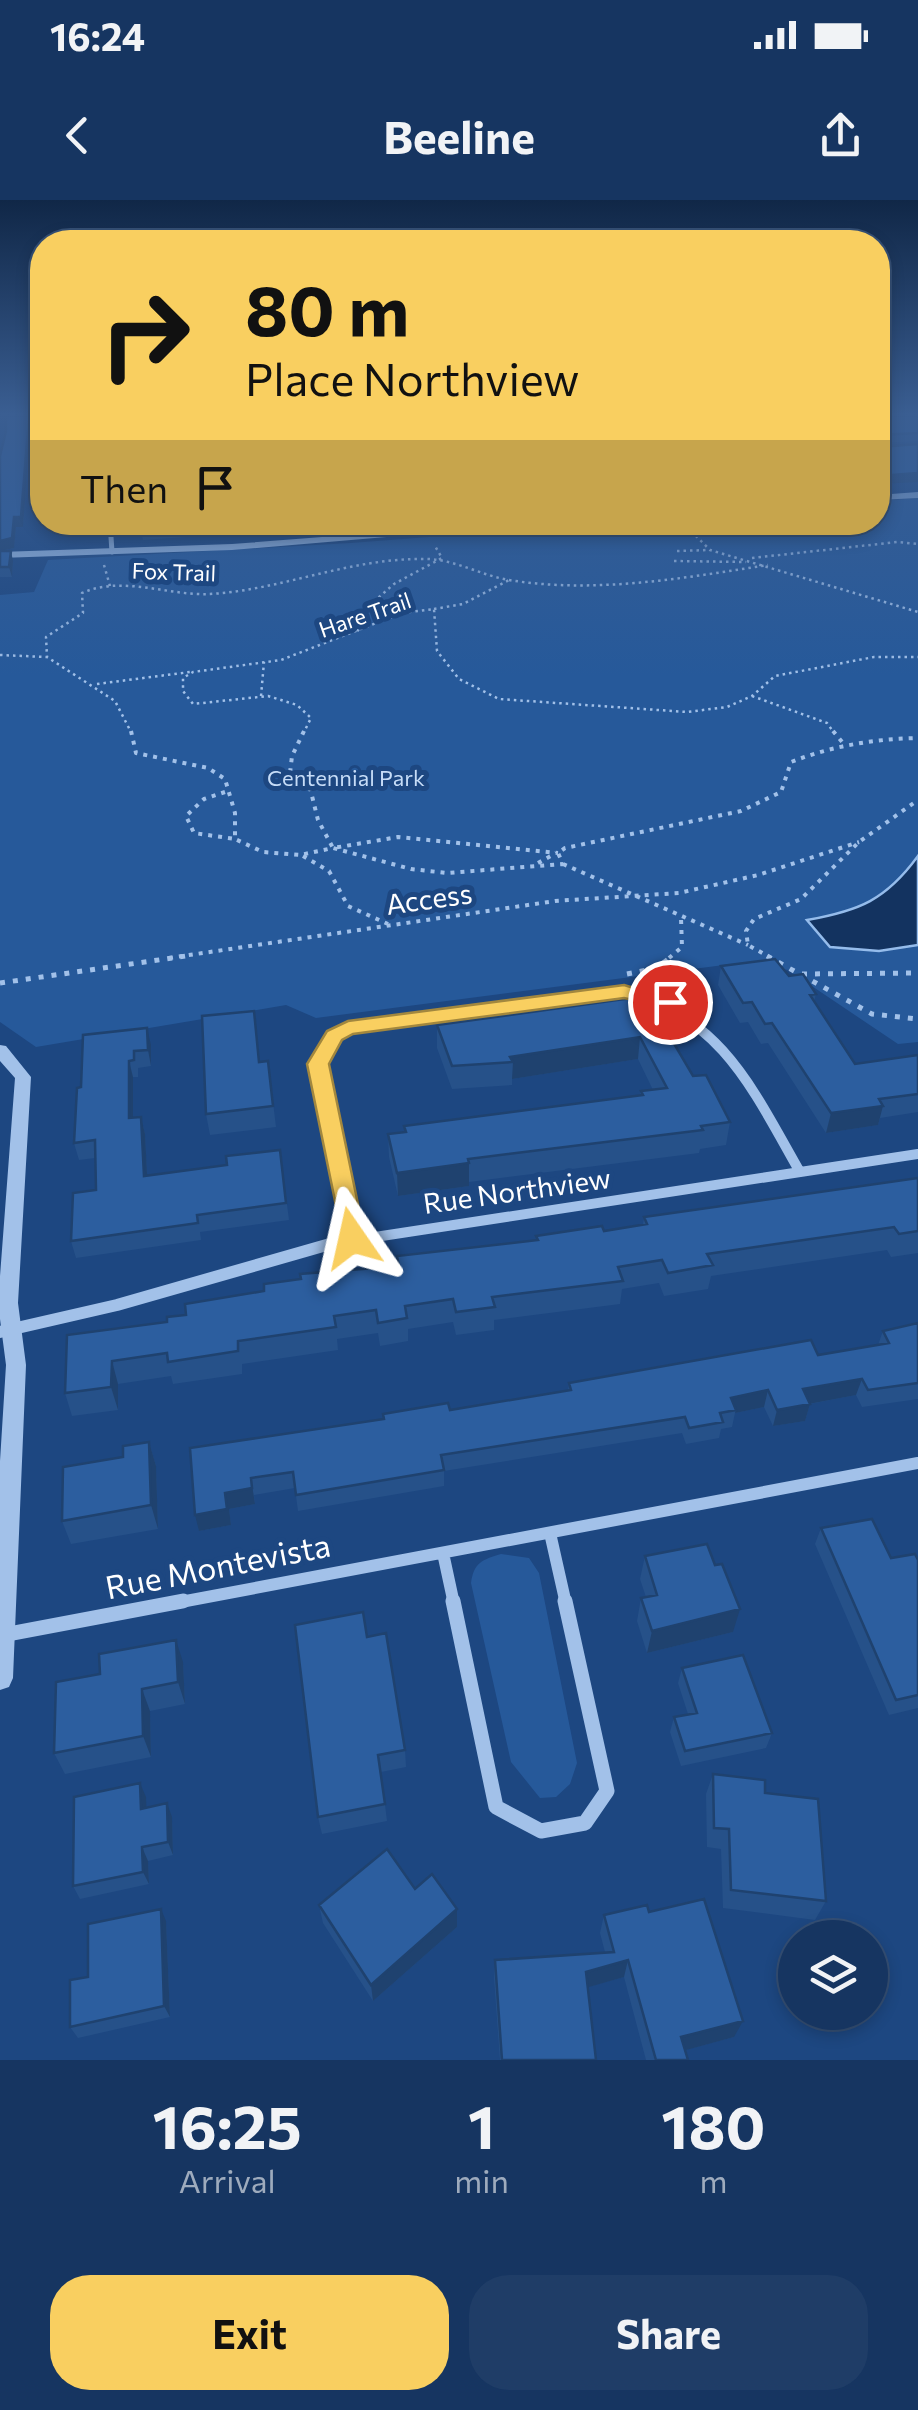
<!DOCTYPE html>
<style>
:root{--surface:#163561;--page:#1f3d67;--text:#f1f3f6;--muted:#9eabbd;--line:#355076;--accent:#f9cf60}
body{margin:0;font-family:Commissioner,sans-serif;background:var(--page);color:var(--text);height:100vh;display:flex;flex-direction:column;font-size:38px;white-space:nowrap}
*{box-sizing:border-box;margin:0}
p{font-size:32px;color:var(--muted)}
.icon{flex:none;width:55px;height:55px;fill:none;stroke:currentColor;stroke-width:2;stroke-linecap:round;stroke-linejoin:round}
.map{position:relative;height:1860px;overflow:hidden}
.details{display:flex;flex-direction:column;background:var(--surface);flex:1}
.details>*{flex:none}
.guide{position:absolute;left:30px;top:30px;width:860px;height:305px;border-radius:40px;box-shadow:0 5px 15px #0003,0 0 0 2px var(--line);background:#f9cf60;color:#111;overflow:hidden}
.buttons{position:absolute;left:778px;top:1720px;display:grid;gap:20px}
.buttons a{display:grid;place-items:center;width:110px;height:110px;border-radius:50%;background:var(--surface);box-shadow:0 5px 15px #0003,0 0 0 2px var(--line);font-size:50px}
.pin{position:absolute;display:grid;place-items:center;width:85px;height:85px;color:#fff;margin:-42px;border:5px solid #fff;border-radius:50%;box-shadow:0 2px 10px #0007}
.me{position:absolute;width:110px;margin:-55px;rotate:349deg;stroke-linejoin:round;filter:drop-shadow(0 0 8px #0008)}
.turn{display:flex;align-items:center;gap:35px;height:210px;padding:0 50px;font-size:45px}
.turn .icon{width:130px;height:130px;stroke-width:2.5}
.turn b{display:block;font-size:70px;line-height:85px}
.then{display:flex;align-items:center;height:95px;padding:0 50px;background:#0003;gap:20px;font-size:38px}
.eta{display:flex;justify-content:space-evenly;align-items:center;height:170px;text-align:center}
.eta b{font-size:60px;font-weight:700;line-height:70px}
.primary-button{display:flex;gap:20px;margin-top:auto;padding:20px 50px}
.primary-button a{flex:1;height:115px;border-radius:40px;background:var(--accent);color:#111;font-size:40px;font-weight:700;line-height:115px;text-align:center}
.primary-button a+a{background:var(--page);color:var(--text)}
.status{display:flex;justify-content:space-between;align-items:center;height:70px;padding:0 50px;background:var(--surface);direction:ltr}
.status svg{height:28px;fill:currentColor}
header{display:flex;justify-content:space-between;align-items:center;height:130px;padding:0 50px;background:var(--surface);font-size:45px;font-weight:700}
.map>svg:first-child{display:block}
</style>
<div class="status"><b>16:24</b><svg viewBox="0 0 49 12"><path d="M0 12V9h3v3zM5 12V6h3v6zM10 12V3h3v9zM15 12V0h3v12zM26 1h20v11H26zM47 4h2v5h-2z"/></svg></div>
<header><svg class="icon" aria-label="back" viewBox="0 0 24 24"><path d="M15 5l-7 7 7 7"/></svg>Beeline<svg class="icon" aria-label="share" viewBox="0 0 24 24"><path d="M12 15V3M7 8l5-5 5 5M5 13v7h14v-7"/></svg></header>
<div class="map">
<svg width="918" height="1860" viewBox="0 0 918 1860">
<rect width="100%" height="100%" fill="#1d4781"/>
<path fill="#26599a" d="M918,298V842L898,844L788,770L747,762L316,818L286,805L36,847L0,822V395L34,392L48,360L351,343L613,323L878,322V301Z
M501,1354L529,1358L539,1373L577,1563L570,1584L556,1597L540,1598L511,1562L471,1383C474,1362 482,1360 501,1354Z"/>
<path fill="#133360" stroke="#95bceb" stroke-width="2.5" d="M918,656V745L879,751L830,747L807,720C859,711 886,700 918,656Z"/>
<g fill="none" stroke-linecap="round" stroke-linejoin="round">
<path stroke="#a2c1e9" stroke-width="2.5" stroke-dasharray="2.5 4" stroke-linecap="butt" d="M682,322L710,350L918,412
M677,351L709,350
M752,358L897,342L918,344
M674,361L746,362
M104,365L110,386
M434,409L463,404L509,380
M359,431L349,423L394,384L442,358L435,346
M0,455L47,457
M97,484L190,472
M261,496L264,462
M752,496L827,523L835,534
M132,534L115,501L47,457L46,437L83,413L82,393C122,375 168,396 210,394C283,390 351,357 428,359C456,360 483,376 509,380C595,394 684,378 768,365
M303,534L311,518L297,505L268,496L193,504L183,491V478L193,472L281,460L402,413L434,409L437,451L459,479L499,499L687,512L727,507L752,496L775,476L874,457H918"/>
<path stroke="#a2c1e9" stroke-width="4" stroke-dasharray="4 6" stroke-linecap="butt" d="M131,531L136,553L208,568L225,579L235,613V639L263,652L300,655L333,648L411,669L447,673L563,664L558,653L565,648L741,611L781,592L791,562C832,546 873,539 918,538
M304,531L292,556L290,573L309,584L318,620L333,648L398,637L558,653
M833,531L843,543
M225,592L204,599L186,616L194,633L235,639
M303,656L329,671L348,706L388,724
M538,663L556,653
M563,664L748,745
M169,758L555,701L679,693L758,675L859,642
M669,758L682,747L681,718
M771,758L748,745L746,731L754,719L801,699L859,642L918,600"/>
<path stroke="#a2c1e9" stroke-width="5" stroke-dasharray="5 8" stroke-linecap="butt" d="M767,756L872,814L918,819
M627,774L657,768L672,756
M802,774L918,773
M0,783L186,756"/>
<path stroke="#a2c1e9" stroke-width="5" d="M110,322L112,352"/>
<path stroke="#a2c1e9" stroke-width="10" d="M352,1038L318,864L325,846L348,828L624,791C722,817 753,890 800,972
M336,1043L918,954"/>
<path stroke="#a2c1e9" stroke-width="12" d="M0,1132L117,1105L344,1040
M550,1333L566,1404
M443,1353L454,1404
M170,1404L918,1263"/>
<path stroke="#a2c1e9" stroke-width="15" d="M453,1401L496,1607L541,1631L585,1623L607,1591L565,1401
M3,1435L183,1401"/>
<path fill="#a2c1e9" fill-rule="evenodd" d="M918,292V298L878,300V295Z
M517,322H562L232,350L0,358V352L232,344Z
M0,845L6,846L31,877L18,1103L26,1165L13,1478L9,1487L0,1490V1261L6,1165L0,1119V1076L15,878L0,861Z"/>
</g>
<path fill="#265189" d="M6,216H31L23,327H16L14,348L1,351L13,361L12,377H0V256L6,231Z
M878,216H918V241L878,243Z
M260,322L261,332L143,340L141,331Z
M721,766L789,776L816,794L814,802L855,864L918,855V912L880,918L878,925L826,933L768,843L761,844L748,822L740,823L718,785Z
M646,796L693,876L730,922L726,945L700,949L699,953L469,982V986L398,996L389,957L388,934L405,932L404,926L640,896L641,891L653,890L638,859L512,879V885L452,889L437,848V825Z
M83,835L151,845V866L138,868V877H133V918L141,917L145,934L147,976L227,965L280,950L289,1020L200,1032L201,1040L76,1058L71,1041L96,990L95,958L79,960L74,943L81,887Z
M268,861L276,927L210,935L206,914Z
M918,978V1053L891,1057L887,1050L711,1076L708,1089L664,1096L659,1083L622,1089L620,1104L494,1120V1130L456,1135L453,1122L408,1129V1141L380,1146L378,1133L337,1139L338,1150L242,1164V1174L173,1184L171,1176L118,1184V1210L72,1216L65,1193L167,1122L264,1091L397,1066V1056L536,1041V1036L604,1031L643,1025L644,1017Z
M918,1123V1199L862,1207L856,1195L810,1204L805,1221L773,1226L764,1207L735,1213L732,1227L721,1229L719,1238L686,1244L682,1233L444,1271V1286L298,1311L295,1288L254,1295L255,1304L229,1309L231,1325L199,1331L190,1248L450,1210L568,1191L569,1183L818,1155L878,1145L883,1131Z
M149,1242L156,1266L158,1329L71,1344L62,1321L123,1257Z
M821,1328L891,1358L918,1360V1508L889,1515L815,1344Z
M645,1356L715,1365L733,1432L647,1453L637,1421L641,1398L646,1397L640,1379Z
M367,1437L405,1550L406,1567L381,1572L387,1621L322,1634L318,1617Z
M183,1462L185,1504L150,1511L151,1557L65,1574L54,1553L56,1482Z
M682,1468L772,1533L766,1548L681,1566L670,1532L674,1517L688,1514L678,1483Z
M713,1574L765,1593L826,1701L815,1720L723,1708L721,1649L707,1647L706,1594Z
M146,1597V1607L172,1617L173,1655L148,1661L149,1684L80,1699L73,1686Z
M415,1689L457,1709V1727L373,1801L323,1723L319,1705Z
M649,1712L734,1837L685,1850L688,1860H646L624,1777L588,1787L596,1860H500L494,1777L495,1760L605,1752L600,1733L604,1715Z
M166,1721L170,1817L78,1838L70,1827L88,1777Z"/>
<path fill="#1f426f" d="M29,216H31L23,327H16L14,348L0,351V341L14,317Z
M918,273V282L878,284V276Z
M58,322H78V326L59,328Z
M317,322H360L317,326Z
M11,351L13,361L12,377L9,367Z
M147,828L151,845V866L148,850Z
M640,837L638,859L512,879L513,862L510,857Z
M129,861L133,877V935L129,918Z
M883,906L878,925L826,933L831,913Z
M141,917L145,934L148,993L144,976Z
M469,963V986L398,996L397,973Z
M112,1161L118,1184V1210L111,1187Z
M862,1179L856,1195L798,1206L803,1189Z
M768,1190L764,1207L735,1213L736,1210L731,1198Z
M810,1204L805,1221L773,1226L777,1210Z
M149,1242L156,1266L158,1329L151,1305Z
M251,1278L255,1304L229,1309L231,1325L199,1331L195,1315L225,1293Z
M740,1409L733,1432L647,1453L652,1431Z
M176,1440L183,1462L185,1504L178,1482Z
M142,1489L150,1511L151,1557L143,1536Z
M140,1583L146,1597L147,1622L141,1609Z
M167,1603L172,1617L173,1655L168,1642Z
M142,1647L148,1661L149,1684L143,1672Z
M161,1709L166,1721L170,1817L164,1806Z
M457,1709V1727L373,1801L371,1785Z
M628,1760L624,1777L582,1789L586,1772Z
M743,1821L734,1837L675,1853L681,1837Z"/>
<path fill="#2c5e9f" stroke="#1f426f" stroke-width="2.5" d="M6,216H29L21,317H14L12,338L0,341V256L6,231Z
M878,216H918V233L879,235L878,237Z
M918,244V273L878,276V245L880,247Z
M140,322H260L261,323L141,331Z
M0,351H11L9,367H0Z
M775,759L789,776L803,774L816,794L810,795L855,864L918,855V894L879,899L883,906L831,913L772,823L765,824L752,802L743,803L721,766Z
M646,796L693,876L706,875L730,922L701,926L703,930L468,959L469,963L397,973L388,934L406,932L404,926L643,895L641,891L667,888L640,837L510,857L513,862L452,866L437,825Z
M254,811L259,862L268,861L273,906L206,914L202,816Z
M147,828L148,850L134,851V860L129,861V918L141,917L144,976L227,965L226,956L280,950L286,1003L197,1015L198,1023L71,1041L73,993L96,990L95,940L74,943L77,888L81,887L83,835Z
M918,978V1031L899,1034L894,1027L707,1054L713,1065L668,1073L662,1060L618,1067L623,1081L492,1097L495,1107L456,1112L453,1099L405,1106L407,1118L378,1123L376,1110L334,1116L336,1127L238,1141V1151L168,1162L167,1153L112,1161L111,1187L65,1193L67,1135L167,1122V1117L186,1115L185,1104L264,1091V1084L301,1079L300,1074L399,1066L397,1056L538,1040L536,1036L602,1026L604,1031L647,1024L644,1017Z
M918,1123V1183L868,1190L862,1179L803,1189L810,1204L777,1210L768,1190L731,1198L736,1210L720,1213L723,1222L689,1228L685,1217L441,1255L444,1270L296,1295L293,1272L251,1278L252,1288L225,1293L227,1309L195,1315L190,1248L384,1219L383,1214L448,1203L450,1210L571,1190L569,1183L811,1140L818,1155L889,1143L883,1131Z
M149,1242L151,1305L62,1321L63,1267L123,1257V1246Z
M872,1319L891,1358L915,1354L918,1360V1495L896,1500L821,1328Z
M707,1344L715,1365L722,1364L740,1409L652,1431L641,1398L657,1395L645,1356Z
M363,1412L367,1437L386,1433L405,1550L378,1555L385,1604L318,1617L295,1425Z
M176,1440L178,1482L142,1489L143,1536L54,1553L56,1482L100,1474L99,1454Z
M743,1455L772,1533L685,1551L674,1517L697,1513L682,1468Z
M713,1574L765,1580V1593L818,1599L826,1701L731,1690L729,1629L714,1628Z
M140,1583L141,1609L167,1603L168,1642L142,1647L143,1672L73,1686L74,1597Z
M387,1649L415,1689L432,1674L457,1709L371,1785L319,1705Z
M704,1699L743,1821L681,1837L688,1860H656L628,1760L586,1772L596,1860H502L495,1760L614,1752L604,1715L647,1705L649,1712Z
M161,1709L164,1806L70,1827V1780L88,1777V1724Z"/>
<linearGradient id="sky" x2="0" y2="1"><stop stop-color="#102747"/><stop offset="0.45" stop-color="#3a5e92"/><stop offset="1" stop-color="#3a5e92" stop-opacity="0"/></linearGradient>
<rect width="918" height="476" fill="url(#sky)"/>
<path fill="#f9cf60" stroke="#a2873e" stroke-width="2.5" d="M624,785L680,802L670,808L624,798L353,834L342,840L329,864L365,1038L352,1047L344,1045L307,864L327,831L348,821Z"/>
<g text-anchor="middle" stroke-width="10" stroke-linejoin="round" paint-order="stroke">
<g font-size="22" fill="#fff" stroke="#1d4781">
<text transform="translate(174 372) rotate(2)" y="8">Fox Trail</text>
<text transform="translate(365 415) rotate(-19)" y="8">Hare Trail</text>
</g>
<g font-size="22" fill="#c6dcf7" stroke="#1d4781">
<text x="346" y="586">Centennial Park</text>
</g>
<g font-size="28" fill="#fff" stroke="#1d4781">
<text transform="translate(429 699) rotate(-8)" y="10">Access</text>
<text transform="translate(517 991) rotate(-8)" y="10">Rue Northview</text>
</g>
<g font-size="32" fill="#fff" stroke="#1d4781">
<text transform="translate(218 1367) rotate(-11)" y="11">Rue Montevista</text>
</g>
</g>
</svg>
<div class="buttons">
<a><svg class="icon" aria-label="layers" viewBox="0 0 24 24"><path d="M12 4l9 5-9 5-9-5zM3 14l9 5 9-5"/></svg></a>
</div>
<div class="pin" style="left:670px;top:802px;background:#d93025"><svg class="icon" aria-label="arrive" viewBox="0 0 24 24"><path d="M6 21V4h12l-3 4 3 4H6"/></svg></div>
<svg class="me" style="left:352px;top:1038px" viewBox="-20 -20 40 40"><path d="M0-17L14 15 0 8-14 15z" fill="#f9cf60" stroke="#fff" stroke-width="4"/></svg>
<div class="guide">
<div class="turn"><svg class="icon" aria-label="right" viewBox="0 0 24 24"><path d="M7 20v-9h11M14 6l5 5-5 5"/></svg><div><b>80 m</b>Place Northview</div></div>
<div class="then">Then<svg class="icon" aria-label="arrive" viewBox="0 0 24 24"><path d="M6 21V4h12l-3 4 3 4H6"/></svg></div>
</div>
</div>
<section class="details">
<div class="eta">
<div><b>16:25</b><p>Arrival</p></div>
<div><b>1</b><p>min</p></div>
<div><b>180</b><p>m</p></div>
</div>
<div class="primary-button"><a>Exit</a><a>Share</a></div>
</section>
